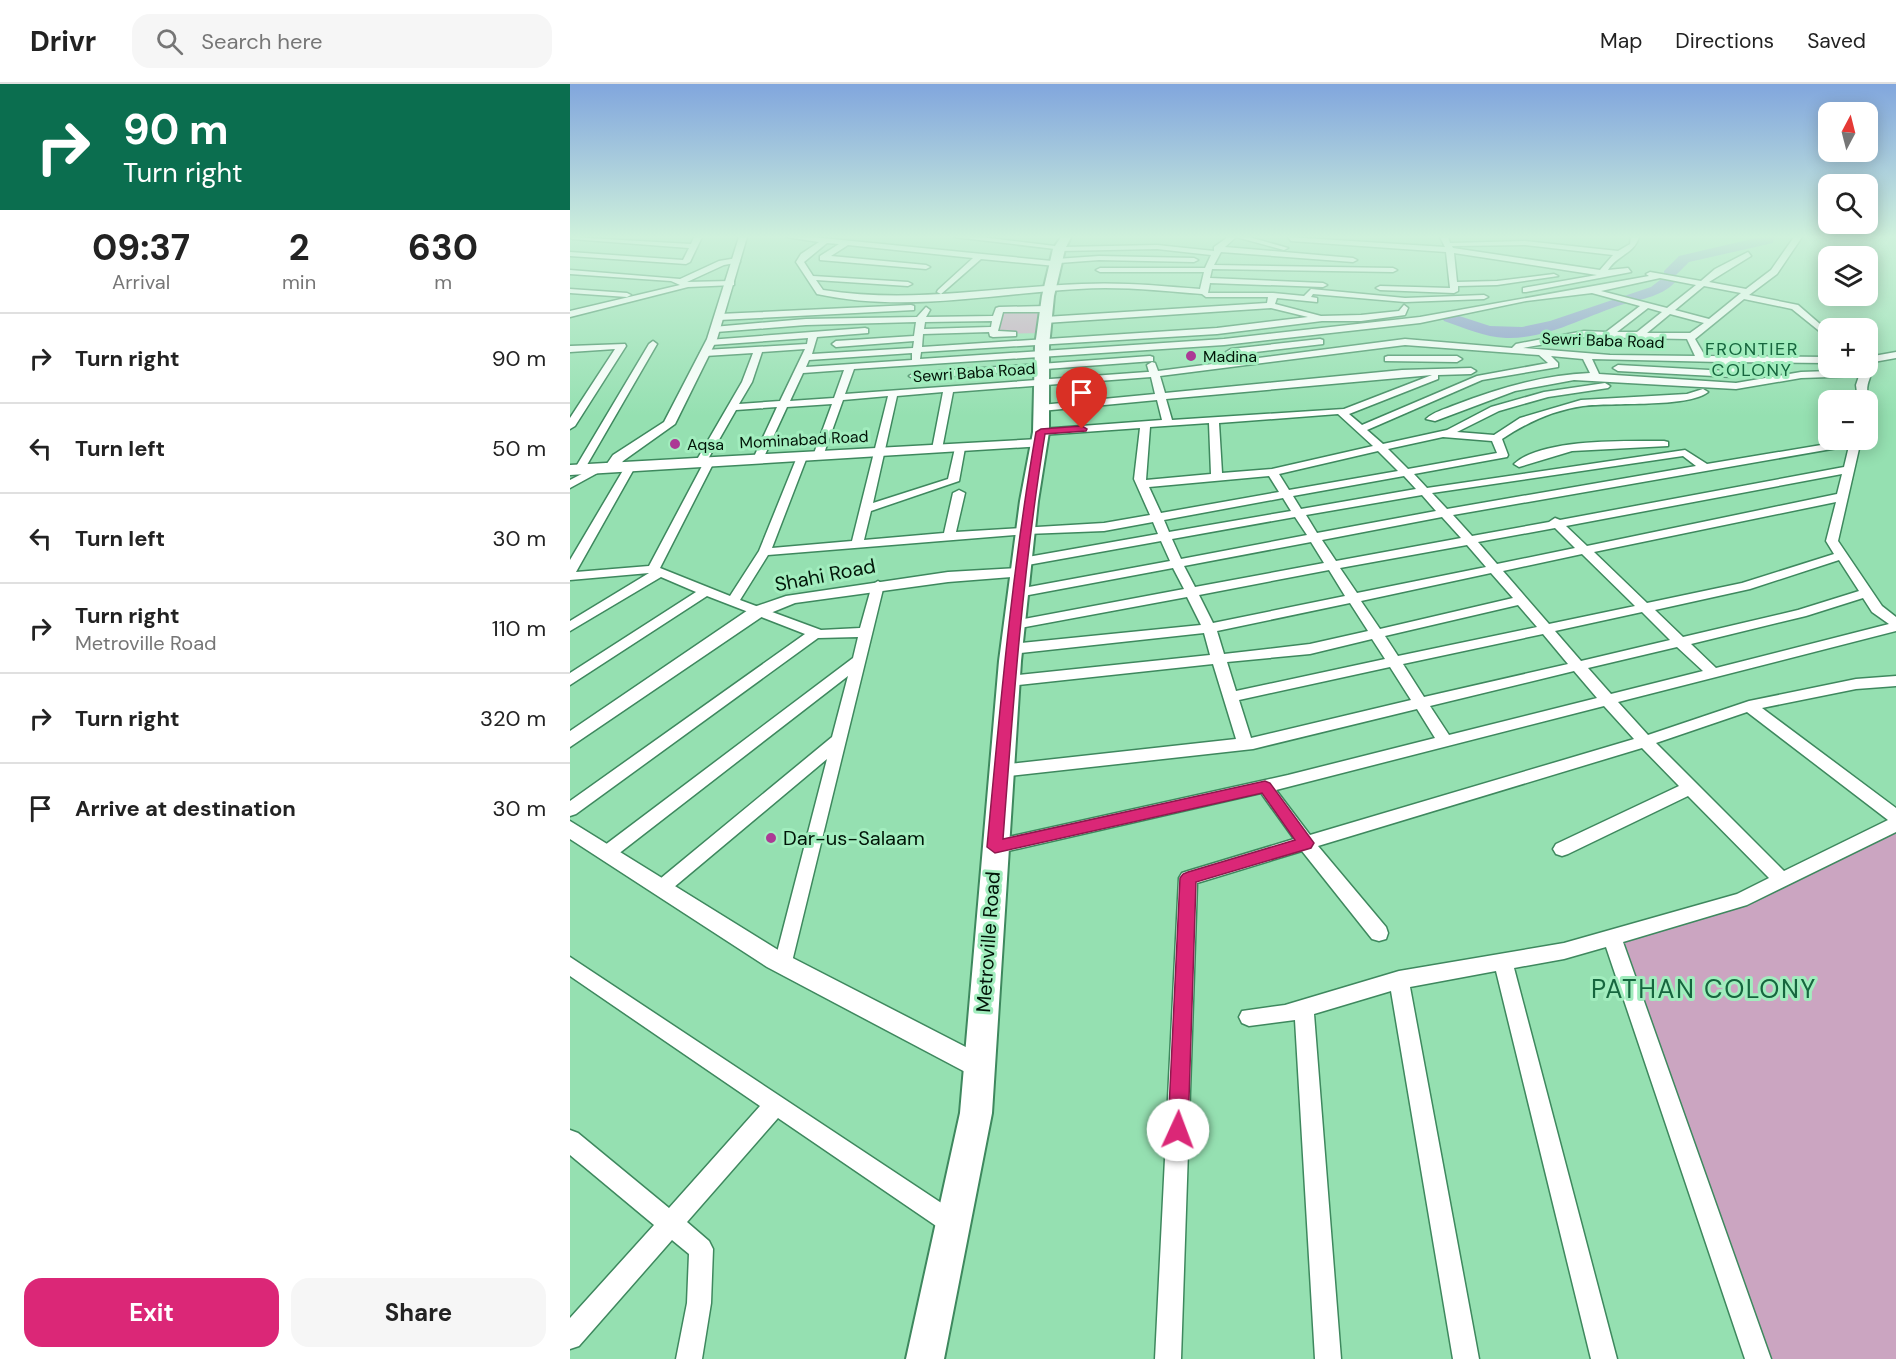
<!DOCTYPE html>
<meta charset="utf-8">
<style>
:root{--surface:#fff;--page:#f6f6f6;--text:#222;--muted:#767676;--line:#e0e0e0;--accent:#db2777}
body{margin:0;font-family:"DM Sans",sans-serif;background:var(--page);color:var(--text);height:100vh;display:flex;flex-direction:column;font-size:22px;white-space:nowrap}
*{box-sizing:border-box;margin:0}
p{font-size:20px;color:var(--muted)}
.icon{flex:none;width:33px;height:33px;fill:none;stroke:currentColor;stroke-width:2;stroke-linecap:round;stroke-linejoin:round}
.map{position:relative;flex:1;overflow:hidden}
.sheet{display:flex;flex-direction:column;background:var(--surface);width:570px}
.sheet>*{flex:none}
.guide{background:#0b6e4f;color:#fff;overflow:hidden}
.needle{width:39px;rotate:7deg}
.controls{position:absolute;left:1248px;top:18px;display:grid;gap:12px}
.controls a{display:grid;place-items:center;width:60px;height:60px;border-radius:12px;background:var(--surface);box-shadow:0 3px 15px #0003;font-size:30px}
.pin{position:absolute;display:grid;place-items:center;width:51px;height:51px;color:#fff;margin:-62px -26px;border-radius:50% 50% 50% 0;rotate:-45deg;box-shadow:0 0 6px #0007}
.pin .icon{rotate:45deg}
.me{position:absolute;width:66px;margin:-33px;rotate:2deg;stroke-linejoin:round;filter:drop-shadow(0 0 4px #0008)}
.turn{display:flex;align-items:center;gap:21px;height:126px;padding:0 24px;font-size:27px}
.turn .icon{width:78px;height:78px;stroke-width:2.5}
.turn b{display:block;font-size:42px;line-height:51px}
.eta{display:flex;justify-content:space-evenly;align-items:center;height:102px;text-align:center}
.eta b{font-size:36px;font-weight:700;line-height:42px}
.cta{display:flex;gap:12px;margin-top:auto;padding:12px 24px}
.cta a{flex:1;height:69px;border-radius:18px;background:var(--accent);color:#fff;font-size:24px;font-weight:700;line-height:69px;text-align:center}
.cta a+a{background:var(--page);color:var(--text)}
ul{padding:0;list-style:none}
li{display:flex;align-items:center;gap:18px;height:90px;padding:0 24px;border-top:2px solid var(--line)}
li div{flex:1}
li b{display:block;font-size:22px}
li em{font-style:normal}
header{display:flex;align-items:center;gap:36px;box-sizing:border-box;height:84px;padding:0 30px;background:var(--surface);border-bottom:2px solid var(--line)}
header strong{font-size:28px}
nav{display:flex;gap:33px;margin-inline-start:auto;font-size:21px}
.search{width:420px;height:54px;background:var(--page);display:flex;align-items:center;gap:15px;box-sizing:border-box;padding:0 21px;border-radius:18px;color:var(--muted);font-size:22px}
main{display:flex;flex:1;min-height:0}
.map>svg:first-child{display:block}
</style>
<header>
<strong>Drivr</strong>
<div class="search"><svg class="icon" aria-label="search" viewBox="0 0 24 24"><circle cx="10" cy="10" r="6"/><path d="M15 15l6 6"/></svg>Search here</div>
<nav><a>Map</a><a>Directions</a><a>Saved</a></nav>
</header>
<main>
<section class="sheet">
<div class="guide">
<div class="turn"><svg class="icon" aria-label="right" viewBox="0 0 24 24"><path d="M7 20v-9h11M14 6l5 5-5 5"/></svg><div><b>90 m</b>Turn right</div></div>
</div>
<div class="eta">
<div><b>09:37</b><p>Arrival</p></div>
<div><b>2</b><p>min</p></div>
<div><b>630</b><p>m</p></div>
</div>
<ul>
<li><svg class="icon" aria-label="right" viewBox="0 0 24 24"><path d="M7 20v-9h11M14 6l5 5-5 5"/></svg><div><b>Turn right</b></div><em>90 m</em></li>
<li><svg class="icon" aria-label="left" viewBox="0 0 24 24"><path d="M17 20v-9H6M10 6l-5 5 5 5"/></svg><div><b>Turn left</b></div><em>50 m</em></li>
<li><svg class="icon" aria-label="left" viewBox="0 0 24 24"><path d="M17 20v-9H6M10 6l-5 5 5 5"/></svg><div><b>Turn left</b></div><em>30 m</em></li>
<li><svg class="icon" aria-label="right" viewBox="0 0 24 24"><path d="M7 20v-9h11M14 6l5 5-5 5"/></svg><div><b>Turn right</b><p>Metroville Road</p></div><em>110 m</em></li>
<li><svg class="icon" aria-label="right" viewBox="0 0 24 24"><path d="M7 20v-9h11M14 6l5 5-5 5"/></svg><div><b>Turn right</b></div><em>320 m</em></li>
<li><svg class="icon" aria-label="arrive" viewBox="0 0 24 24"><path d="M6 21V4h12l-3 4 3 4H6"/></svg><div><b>Arrive at destination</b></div><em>30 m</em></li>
</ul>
<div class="cta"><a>Exit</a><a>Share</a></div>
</section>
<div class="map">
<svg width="1326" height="1275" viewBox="0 0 1326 1275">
<rect width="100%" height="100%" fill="#95e0b1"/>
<path fill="#cba5c1" d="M477,225L474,249L423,250L429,226Z
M1326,740V1275H1194L1042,853L1171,816Z"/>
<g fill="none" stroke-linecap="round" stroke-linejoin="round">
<path fill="#8791cc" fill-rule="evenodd" d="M1204,153L1203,159L1119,178L1104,193L1107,196C1094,212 1072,215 1054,220C1015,232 979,255 936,254C914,253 895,244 874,237L872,234L880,229L920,242L952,243L980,237L1081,203L1094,193V187L1109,172L1190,153Z"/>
<g stroke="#3e885e" stroke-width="3">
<path id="minor" d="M0,153L121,160L124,153H132L120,178L116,180L0,172V168L113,176L119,164L2,155Z
M216,153H242L482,177L486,175L529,172L624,174L628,176L624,178L529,176L489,179L486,182L411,175L371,210L367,208L368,206L403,174L278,161L261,172L356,181L360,183L356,185L250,176V172L269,160L257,159L234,178L243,192L338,198L342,200L338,202L246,196L253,206C340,220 424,203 512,200C552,198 591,202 630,205L634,188H530L526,186L530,184H635L641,171L587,165L489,167L485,165L384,153H410L493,163L587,161L644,167V163L658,153H679L718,164L714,166L666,153L655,163L783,174L787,176L783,178L651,168L644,181L823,184L827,186L823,188L642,185L640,194L753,199L757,201L753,203L640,199L638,209H703L734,212L741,205L835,214L914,211L918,213L914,215L835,218L743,210L741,213L747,214V218L707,214L705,220L751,232L791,231L829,227L834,221L838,224L835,231L791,237H752L647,250L351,268L350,275L654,255L850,233L1079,192L1076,190L1080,188L1131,197L1145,185L1178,168L1181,172L1139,198L1176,205L1201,186L1224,153H1232L1207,190L1179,211L1228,221L1258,247V254L1222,225L1174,215L1125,255L1135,272L1258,273V279L1160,278L1169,290L1164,293L1048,287L1043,284L1048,281L1157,287L1151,278L1022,275L1029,290L1166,299L1231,288L1291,286L1298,281L1302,284C1301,297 1295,297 1298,316V317L1288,316L1286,301L1289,292L1231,294L1166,305L1004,296L945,307L865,337L856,335C863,328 875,325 885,321C928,304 973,291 1020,289L1013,275L981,272L988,279V283L912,296L797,346L813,360L877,346L921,323L974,308L1035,299L1040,302L1038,304L978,313L929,327L887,348L924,351L950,334L1011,316L1117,310L1133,305L1138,308C1118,324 1042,318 1013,322C984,326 956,339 932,355L938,371L937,373L844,390L857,404L1115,366L1137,380L1281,356H1291L1268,457L1312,522L1326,533V547L1048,618L1078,651L1179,617L1286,595L1326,592V602L1286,605L1192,624L1326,724V748L1177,821L1053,858L1201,1275H1175L1036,863L994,875L944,884L1047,1275H1021L926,887L840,903L909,1275H883L821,907L744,930L771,1275H745L725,936L679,942L672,939L669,933L672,927L715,921L829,887L994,859L1167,810L1199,794L1118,712L998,770L992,772L986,770L983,765L986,760L1109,702L1072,664L748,762L816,843L818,849L816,855L809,857L802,855L732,767L627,799L611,1275H585L609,794L612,789L618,787L724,755L691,709L425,770L419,768L416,763L419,758L425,756L718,691L865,654L847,625L683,665L431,693L425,691L423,687L425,683L431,681L666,655L643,580L438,602L431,597L438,592L640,571L634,549L441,570L434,565L441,560L631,541L617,513L444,545L437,541L444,537L614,505L603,484L448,513L442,509L448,505L600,477L591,457L452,482L446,478L452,474L588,450L583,438L534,447L456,450L198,471L170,516L251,546L290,544L302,501L308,497L314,501L220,886L213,888L206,886L204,880L257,675L97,809L91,811L85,809L82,804L85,799L262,653L278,592L43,774L37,776L31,774L28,769L31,764L283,574L288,553L248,554L6,730L0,732V717L235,550L137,512L0,601V589L126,508L91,493L0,547V537L79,489L0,496V476L55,383L60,380L65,383L6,488L79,482L132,382L125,379L172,298L183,269L135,272L130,269L135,266L237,260L238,254L141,261L137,258L138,256L295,244L298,245V249L247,253L242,270L343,264L344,257L266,263L262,260L266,257L344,252L346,238L236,241L146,248L142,245L143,243L236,235L347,233L356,223L360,226L356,233L423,232L426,224L429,223L477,222L481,225L477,228H433L428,247L446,248V252L423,253L420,252L419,248L353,250L352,263L647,244L738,233L701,224L475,239L471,236L475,233L697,219L698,213H636L632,210C591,207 550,202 508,205C422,210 334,229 247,210L226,178L231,170L249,158ZM1090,194L1126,201L1097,224L1031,207ZM1134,202L1171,209L1139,235L1105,226ZM1022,209L1070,222L1036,248L1014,247L946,260L942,264L835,255L588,287L585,279L582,278L577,281L579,288H577L275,310L284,285L654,261L850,239L956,217ZM1078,224L1092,228L1067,248H1047ZM1100,230L1134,239L1120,249H1077ZM422,237L421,243L354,245L355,238ZM1014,253L1117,255L1125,272L1040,271L953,264ZM835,261L969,271L978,279L907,292L792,341L779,330L868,295V291L901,290L906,287L901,284L832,286L595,309L590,292ZM235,265L210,317L169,320L182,298L192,268ZM342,269V276L236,283L239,276ZM274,286L264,314L220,317L233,289ZM862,291L774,325L602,336L596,315ZM581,293L585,310L471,321L466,324L471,327L587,316L592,336L471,345L466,348L471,351L570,344L564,395L580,431L534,439L386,448L395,409L389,406L383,409L374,449L294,456L301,427L389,397L395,364L390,361L385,364L378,395L303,419L327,312L373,308L362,365L367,368L372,365L383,308ZM318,312L282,457L202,464L237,373L232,370L227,373L189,467L160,512L90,484L144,378L138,375L166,326L207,323L183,375L188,378L193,375L217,323L262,320L243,372L248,375L253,372L273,316ZM768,330L803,362L702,385L652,389L649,339ZM639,339L641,390L576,396L580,343ZM873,353L922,357L927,369L838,385L818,365ZM1279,362L1274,383L990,436L985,434L979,438L902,452L883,431ZM808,367L828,387L719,406L709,390ZM1113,372L1126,382L877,425L862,409ZM1272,390L1267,410L1017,462L996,442ZM699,392L709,408L591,429L579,403ZM834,392L846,405L731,425L723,412ZM852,411L866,427L747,449L736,431ZM713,414L721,427L599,448L594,436ZM1266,418L1256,457L1264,470L1172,499L1077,519L1024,468ZM725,433L737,451L611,475L602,455ZM872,433L891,454L766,477L752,456ZM985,444L1005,464L927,480L908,458ZM741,458L754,479L625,503L614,482ZM897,461L916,483L787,509L770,484ZM1012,470L1065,522L979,540L933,487ZM1269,476L1289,507L1228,526L1113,553L1085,526L1180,505ZM759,486L775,512L643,539L629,511ZM921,489L943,514L810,545L791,517ZM1293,514L1302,528L1319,540L1146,584L1121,560L1236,532ZM780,519L798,547L740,560L654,570L647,547ZM948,521L967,543L828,572L815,552ZM1072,528L1100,556L1011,577L985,547ZM973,550L998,580L854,613L833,580ZM802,555L815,575L666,607L657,578L740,570ZM1107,563L1133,587L1041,610L1018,584ZM820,583L841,616L681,654L669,616ZM1004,587L1027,614L879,651L860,622ZM1034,622L1064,655L740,751L706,706ZM1177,628L1318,736L1214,787L1086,659Z
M718,153L875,163L870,153H878L880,159L955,157L1048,167L1060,160L1061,153H1069C1065,169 1046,172 1038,186L1058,184L1061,188L956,208H953V204L1027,191L884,169L887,198L927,197L984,190L988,192L927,201L888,202V207L884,209L810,206L806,204L810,202L880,204L876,168L721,157ZM955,161L1043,171L1030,186L883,164L882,162Z
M167,174L170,178L154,181L117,198L161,197H164V201L118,203L0,233V227L110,201L101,197L0,190V186L110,195L149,177Z
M0,205L57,209L61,211L57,213L0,209Z
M341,221L344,222V226L149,236L145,233L149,230Z
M750,255L753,256V260L661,271L656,268L661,265Z
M83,257L87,260L14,386L5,388L4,386L79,260Z
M55,260L56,262L5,342L0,345V334L45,265L0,268V262Z
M1326,268V274L1298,279V273Z
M580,272L583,273V277L344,295L339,292L344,289Z
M818,272H887L892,275L887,278L815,277V273Z
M1094,357L1098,358V362L1002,367L949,383L944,380C972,354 1057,357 1094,357Z
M29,381L34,384L33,386L0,404V396Z
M0,873L391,1132L395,1140L391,1148L383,1152L375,1148L208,1034L117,1138L139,1157L143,1165L141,1219L132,1275H106L117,1219L119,1170L102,1156L9,1262L0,1265V1234L84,1141L0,1071V1046L8,1049L99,1124L190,1022L0,892Z"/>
</g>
<g stroke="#3e885e" stroke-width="3">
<path id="tertiary" d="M169,153H177L147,255L105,340L53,377L46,387H36L34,384L43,371L94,338L137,255Z
M450,484L458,489L455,492L378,498L225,519L193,532L0,663V647L181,524L216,512L378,488Z
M0,737L213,869L419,975L422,983L419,991L410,995L401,991L197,883L0,755Z"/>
</g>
<g stroke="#3e885e" stroke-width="3">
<path id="secondary" d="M469,355L476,359L474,362L0,391V381Z"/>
</g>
<g stroke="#3e885e" stroke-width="4">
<path id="primary" d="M491,153H501L495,165L484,212L479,262V348L468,417L451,577L422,1029L374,1275H336L390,1029L429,577L450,417L463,348L465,262L472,212L483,165Z"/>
</g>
<use href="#minor" fill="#fff" fill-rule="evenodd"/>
<use href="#tertiary" fill="#fff" fill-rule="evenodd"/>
<use href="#secondary" fill="#fff" fill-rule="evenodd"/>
<use href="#primary" fill="#fff" fill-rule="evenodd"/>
</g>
<linearGradient id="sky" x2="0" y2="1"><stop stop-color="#81a6dd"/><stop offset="0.46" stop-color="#cff1dc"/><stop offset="1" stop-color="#cff1dc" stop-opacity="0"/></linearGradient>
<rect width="1326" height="332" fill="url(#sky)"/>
<path fill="#db2777" stroke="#8e194d" stroke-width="1.5" d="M512,342L517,345L516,347L475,350C453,484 443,620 433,755L695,697L700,699L744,759L741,764L626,798L618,1046L615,1053L608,1056L601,1053L598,1046L610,794L613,790L618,788L725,756L692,709L425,769L417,763C430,624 442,485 466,348L471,345Z"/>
<g fill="#ac3a95" stroke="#a2edbe" stroke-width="2">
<circle cx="621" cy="272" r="6"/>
<circle cx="105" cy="360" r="6"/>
<circle cx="201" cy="754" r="6"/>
</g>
<g text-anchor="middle" stroke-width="6" stroke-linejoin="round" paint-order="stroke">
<g font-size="16" fill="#001407" stroke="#a2edbe">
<text transform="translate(1033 256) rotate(2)" y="6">Sewri Baba Road</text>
<text transform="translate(404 288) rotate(-4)" y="6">Sewri Baba Road</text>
<text transform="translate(234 355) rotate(-3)" y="6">Mominabad Road</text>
</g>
<g font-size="16" fill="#001407" stroke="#a2edbe" text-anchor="start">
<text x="633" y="278">Madina</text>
<text x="117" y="366">Aqsa</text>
</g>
<g font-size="18" letter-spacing="1.5" fill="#16663e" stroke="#a2edbe">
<text x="1182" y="271">FRONTIER<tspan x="1182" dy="21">COLONY</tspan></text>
</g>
<g font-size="20" fill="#001407" stroke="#a2edbe">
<text transform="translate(255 491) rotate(-11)" y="7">Shahi Road</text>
<text transform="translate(418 858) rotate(-86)" y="7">Metroville Road</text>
</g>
<g font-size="20" fill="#001407" stroke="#a2edbe" text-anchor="start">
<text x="213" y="761">Dar-us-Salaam</text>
</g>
<g font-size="26" letter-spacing="1.5" fill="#16663e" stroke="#a2edbe">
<text x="1134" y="914">PATHAN COLONY</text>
</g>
</g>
</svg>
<div class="controls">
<a><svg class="needle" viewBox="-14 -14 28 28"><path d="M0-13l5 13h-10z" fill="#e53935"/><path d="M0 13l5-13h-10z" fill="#767676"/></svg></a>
<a><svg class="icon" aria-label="search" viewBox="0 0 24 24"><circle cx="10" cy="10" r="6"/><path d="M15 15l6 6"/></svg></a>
<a><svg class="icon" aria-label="layers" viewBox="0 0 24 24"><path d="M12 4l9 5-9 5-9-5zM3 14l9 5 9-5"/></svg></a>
<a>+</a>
<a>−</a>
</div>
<div class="pin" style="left:512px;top:345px;background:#d93025"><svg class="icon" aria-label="arrive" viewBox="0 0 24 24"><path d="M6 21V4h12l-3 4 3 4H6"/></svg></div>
<svg class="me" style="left:608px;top:1046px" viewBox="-20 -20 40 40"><circle r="19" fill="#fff"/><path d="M0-13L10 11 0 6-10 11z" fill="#db2777"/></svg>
</div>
</main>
